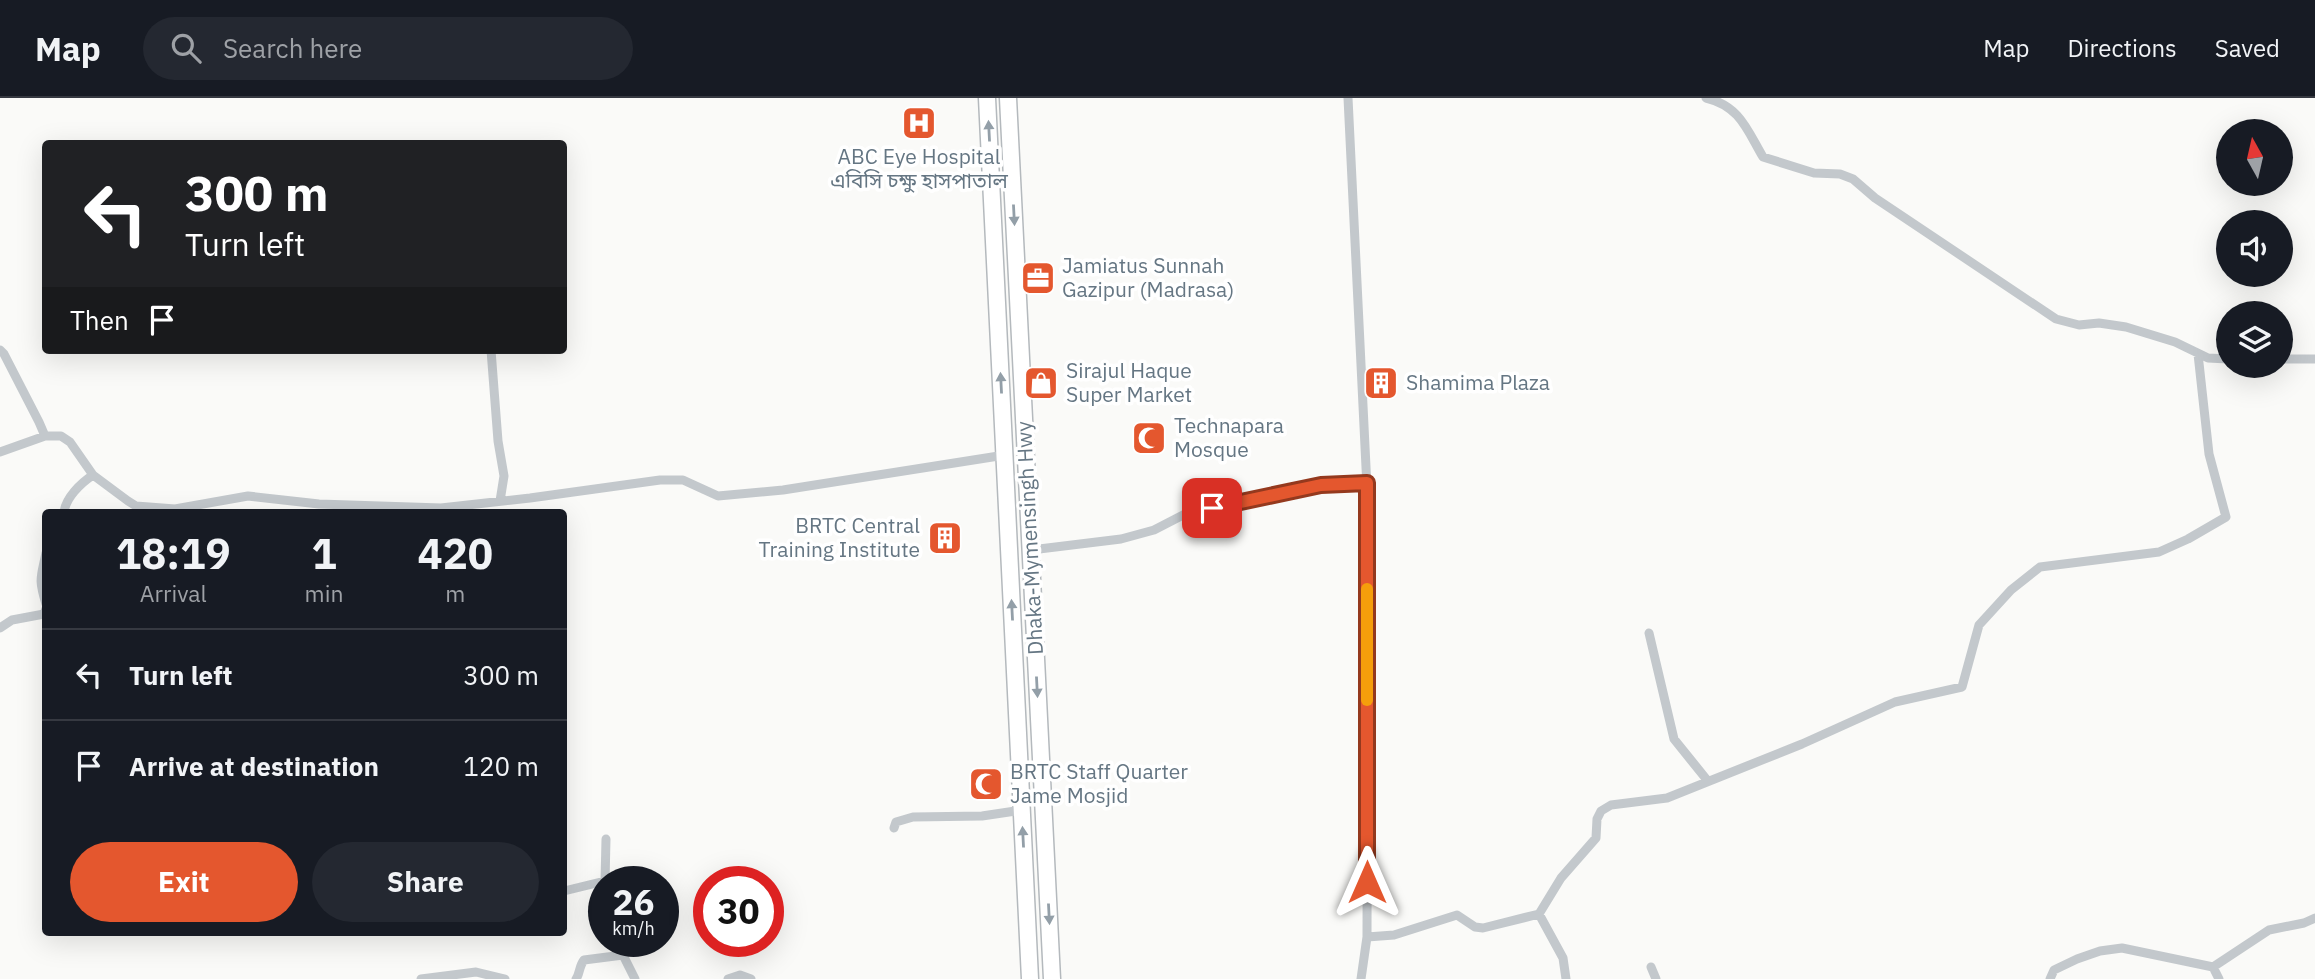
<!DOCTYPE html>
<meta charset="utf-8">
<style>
:root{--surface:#171b24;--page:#242831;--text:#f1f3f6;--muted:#9ea1a6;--line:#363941;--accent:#e4572e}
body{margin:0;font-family:"IBM Plex Sans","Noto Sans Bengali",sans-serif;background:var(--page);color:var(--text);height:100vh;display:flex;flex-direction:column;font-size:26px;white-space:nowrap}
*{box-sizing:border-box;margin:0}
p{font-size:23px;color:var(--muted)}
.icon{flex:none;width:38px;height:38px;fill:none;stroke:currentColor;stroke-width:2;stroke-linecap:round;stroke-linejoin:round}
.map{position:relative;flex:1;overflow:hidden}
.details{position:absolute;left:42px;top:411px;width:525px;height:427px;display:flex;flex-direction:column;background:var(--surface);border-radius:7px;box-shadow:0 7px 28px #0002}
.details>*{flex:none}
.top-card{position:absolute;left:42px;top:42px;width:525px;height:214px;border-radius:7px;box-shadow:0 7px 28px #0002;background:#202124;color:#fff;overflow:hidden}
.needle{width:46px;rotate:352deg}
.fabs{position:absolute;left:2216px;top:21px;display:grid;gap:14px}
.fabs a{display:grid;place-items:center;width:77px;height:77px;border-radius:50%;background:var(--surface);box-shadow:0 7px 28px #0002;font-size:35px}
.speed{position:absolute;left:588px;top:768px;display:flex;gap:14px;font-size:35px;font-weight:700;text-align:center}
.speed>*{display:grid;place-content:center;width:91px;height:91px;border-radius:50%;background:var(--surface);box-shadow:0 7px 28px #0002;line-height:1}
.speed small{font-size:18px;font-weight:400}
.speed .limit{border:10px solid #d22;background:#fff;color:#111}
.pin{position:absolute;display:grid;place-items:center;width:60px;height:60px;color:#fff;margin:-30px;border-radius:14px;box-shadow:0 4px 10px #0006}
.me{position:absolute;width:77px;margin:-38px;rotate:0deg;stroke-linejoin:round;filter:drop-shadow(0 0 5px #0008)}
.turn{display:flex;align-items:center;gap:24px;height:147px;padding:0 28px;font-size:32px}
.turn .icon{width:91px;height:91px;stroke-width:2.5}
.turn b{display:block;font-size:49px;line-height:60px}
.then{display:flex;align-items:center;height:66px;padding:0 28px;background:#0003;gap:14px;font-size:26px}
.eta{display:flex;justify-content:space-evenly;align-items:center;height:119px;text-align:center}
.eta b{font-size:42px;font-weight:800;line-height:49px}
.button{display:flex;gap:14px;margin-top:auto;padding:14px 28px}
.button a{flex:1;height:80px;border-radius:42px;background:var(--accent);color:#fff;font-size:28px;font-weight:800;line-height:80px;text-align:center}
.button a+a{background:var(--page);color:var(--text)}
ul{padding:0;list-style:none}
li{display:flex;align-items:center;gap:21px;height:91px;padding:0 28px;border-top:2px solid var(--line)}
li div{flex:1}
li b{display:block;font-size:26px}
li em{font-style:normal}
header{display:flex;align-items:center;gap:42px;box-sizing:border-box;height:98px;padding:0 35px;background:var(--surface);border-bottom:2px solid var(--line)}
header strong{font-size:33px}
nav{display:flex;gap:38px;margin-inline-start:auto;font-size:24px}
.search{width:490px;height:63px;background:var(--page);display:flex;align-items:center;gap:18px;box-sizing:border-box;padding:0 24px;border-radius:38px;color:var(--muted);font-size:26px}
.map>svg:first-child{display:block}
</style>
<header>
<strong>Map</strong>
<div class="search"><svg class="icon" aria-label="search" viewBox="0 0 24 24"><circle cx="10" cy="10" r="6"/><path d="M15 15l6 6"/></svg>Search here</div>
<nav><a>Map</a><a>Directions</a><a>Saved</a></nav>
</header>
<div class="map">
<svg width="2315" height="881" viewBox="0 0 2315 881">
<rect width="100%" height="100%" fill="#fafaf8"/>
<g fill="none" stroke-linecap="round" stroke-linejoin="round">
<g stroke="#b4b9bd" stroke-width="19">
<path id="highway" d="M987,0L1030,881
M1008,0L1052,881"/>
</g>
<path stroke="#c3c8cc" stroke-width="9" d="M1348,0L1368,410L1367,839L1361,881
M1706,0C1740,8 1747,32 1763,59L1814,75L1840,76L1853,81L1875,100L2056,221L2079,227L2099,225L2126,229L2175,244L2208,260L2228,261
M0,252L4,256L39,324L45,338
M491,252L498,343L504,378L500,403
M2280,261H2315
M0,354L45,338H61L70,344L93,377L128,403L136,408L175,411L248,398L319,406L441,410L530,400L660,382H683L718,398L783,392L1005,357
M64,415C65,400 81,385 93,377
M1031,452L1121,441L1154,432L1185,416L1321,387L1367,385
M46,455C41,480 38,480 46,506
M0,530L12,522L44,516L46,511
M1649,535L1674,641L1707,682
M894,730L896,724L913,719L982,718L1022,712
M605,784L606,741
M564,793L605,783
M1367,839L1394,837L1457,817L1475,829L1483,830L1539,816
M619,844L623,857L635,881
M1651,869L1656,881
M2213,869L2219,881
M421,881L476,874L505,881
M576,881C580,876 579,868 584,862L623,857
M728,881L740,877L751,881
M1566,881L1563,860L1539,816L1561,780L1596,740L1597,721L1601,713L1611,707L1667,700L1802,646L1895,604L1962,589L1979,527L2011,492L2040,469L2159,454L2188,441L2226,419L2209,356L2198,256
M2050,881L2054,872L2077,861L2100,853L2122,850L2213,869L2269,832L2304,825L2315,820"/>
<use href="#highway" stroke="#fff" stroke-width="16"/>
</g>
<defs><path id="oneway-solid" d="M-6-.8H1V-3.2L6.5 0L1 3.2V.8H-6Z" transform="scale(1.75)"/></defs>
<g fill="#939fa8">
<use href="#oneway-solid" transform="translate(989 33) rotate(-93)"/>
<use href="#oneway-solid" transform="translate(1014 117) rotate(87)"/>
<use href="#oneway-solid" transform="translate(1001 285) rotate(-93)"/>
<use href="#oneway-solid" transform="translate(1012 512) rotate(-93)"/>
<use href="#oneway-solid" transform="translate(1037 589) rotate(87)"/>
<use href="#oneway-solid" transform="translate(1023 739) rotate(-93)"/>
<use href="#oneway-solid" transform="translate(1049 816) rotate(87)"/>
</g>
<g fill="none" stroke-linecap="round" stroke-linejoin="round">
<g stroke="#94391e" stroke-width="18">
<path id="route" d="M1212,410L1321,387L1367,385V784"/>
</g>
<use href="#route" stroke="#e4572e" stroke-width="12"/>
<path stroke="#f59e0b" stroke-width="12" d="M1367,602V491"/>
</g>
<defs>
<g id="hospital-square" transform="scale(1.75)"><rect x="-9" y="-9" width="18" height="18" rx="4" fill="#e4572e" stroke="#fff"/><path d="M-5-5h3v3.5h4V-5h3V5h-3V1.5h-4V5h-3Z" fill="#fff"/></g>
<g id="office-square" transform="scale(1.75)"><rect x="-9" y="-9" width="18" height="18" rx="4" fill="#e4572e" stroke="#fff"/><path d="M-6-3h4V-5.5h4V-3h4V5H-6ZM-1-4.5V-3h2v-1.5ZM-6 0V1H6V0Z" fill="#fff"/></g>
<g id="shop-square" transform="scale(1.75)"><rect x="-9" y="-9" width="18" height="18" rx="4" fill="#e4572e" stroke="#fff"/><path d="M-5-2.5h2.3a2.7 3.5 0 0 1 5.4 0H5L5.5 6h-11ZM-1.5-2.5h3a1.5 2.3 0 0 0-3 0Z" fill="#fff"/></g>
<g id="building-square" transform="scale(1.75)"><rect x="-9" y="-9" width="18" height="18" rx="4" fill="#e4572e" stroke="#fff"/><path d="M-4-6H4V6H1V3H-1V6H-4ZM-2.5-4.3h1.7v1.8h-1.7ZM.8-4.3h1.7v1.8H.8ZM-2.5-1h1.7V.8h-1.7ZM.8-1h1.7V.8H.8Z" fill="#fff"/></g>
<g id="mosque-square" transform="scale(1.75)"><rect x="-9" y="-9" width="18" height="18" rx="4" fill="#e4572e" stroke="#fff"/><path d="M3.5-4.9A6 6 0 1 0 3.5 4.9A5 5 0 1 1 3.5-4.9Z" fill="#fff"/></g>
</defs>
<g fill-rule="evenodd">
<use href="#hospital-square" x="919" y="25"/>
<use href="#office-square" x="1038" y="180"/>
<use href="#shop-square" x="1041" y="285"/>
<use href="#building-square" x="1381" y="285"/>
<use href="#mosque-square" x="1149" y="340"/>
<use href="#building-square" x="945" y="440"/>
<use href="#mosque-square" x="986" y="686"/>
</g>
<g text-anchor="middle" stroke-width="7" stroke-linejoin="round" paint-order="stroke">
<g font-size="21" fill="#657683" stroke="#fff" text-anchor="start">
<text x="919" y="66" text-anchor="middle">ABC Eye Hospital<tspan x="919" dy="24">এবিসি চক্ষু হাসপাতাল</tspan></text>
<text x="1062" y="175">Jamiatus Sunnah<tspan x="1062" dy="24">Gazipur (Madrasa)</tspan></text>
<text x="1066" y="280">Sirajul Haque<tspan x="1066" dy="24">Super Market</tspan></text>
<text x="1406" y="292">Shamima Plaza</text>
<text x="1174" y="335">Technapara<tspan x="1174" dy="24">Mosque</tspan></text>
<text x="920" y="435" text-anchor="end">BRTC Central<tspan x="920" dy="24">Training Institute</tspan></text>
<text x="1010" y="681">BRTC Staff Quarter<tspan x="1010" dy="24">Jame Mosjid</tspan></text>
</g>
<g font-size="21" fill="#657683" stroke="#fff">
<text transform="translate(1030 440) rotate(-93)" y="7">Dhaka-Mymensingh Hwy</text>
</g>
</g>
</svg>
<div class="fabs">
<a><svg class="needle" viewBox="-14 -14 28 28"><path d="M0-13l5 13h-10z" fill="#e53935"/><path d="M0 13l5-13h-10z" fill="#9ea1a6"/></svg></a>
<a><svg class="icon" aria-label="sound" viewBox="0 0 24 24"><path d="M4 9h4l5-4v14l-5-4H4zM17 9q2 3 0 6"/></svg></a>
<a><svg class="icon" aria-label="layers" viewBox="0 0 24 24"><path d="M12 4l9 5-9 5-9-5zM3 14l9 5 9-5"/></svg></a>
</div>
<div class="speed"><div>26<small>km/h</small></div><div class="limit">30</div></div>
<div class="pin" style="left:1212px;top:410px;background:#d93025"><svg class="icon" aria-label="arrive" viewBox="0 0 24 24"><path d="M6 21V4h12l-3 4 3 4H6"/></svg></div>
<svg class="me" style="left:1367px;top:784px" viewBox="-20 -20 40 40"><path d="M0-17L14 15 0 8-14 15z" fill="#e4572e" stroke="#fff" stroke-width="4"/></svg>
<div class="top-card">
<div class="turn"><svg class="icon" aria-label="left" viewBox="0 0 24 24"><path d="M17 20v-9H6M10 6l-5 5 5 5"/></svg><div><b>300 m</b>Turn left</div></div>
<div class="then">Then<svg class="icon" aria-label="arrive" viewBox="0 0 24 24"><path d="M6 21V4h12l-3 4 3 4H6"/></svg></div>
</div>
<section class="details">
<div class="eta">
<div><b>18:19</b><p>Arrival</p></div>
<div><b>1</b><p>min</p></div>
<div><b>420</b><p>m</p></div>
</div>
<ul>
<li><svg class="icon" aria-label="left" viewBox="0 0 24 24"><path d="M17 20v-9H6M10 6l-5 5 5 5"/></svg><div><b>Turn left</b></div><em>300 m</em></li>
<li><svg class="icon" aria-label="arrive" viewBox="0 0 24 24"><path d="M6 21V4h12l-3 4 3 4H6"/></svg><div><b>Arrive at destination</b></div><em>120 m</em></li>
</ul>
<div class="button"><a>Exit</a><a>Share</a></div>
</section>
</div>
